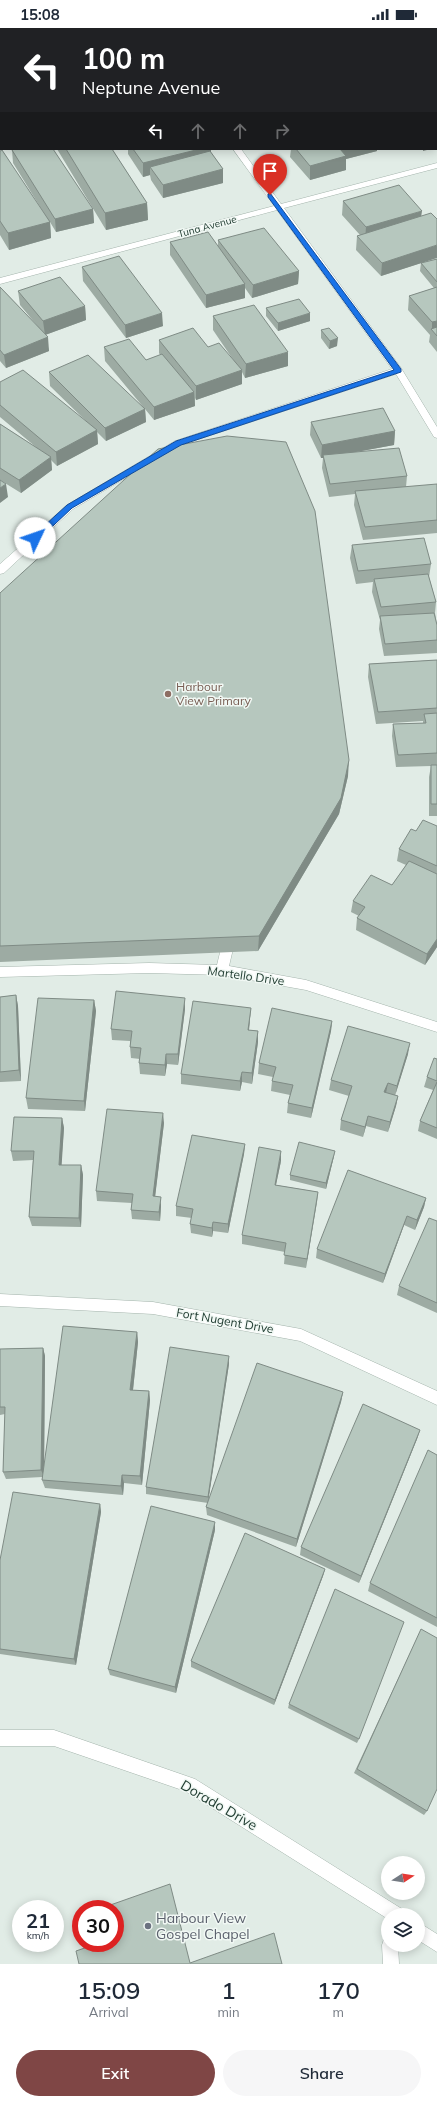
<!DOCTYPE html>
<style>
:root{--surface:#fff;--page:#f6f6f7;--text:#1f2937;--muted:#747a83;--accent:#7f4645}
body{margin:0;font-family:Mulish,sans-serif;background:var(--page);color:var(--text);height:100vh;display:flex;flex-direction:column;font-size:15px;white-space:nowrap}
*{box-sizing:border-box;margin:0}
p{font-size:13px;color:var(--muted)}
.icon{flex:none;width:22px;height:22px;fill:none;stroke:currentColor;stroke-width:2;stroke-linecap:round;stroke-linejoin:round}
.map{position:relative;height:1936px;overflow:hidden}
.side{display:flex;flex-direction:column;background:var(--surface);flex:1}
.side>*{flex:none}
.hud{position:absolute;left:0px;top:0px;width:437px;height:122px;box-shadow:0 2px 10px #0003;background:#202124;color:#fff;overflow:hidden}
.needle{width:26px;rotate:78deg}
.buttons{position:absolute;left:381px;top:1828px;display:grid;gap:8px}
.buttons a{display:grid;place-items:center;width:44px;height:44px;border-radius:50%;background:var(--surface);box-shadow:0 2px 10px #0003;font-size:20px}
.speed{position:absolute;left:12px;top:1872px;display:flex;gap:8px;font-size:20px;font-weight:700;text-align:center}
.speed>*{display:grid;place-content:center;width:52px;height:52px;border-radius:50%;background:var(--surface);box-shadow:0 2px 10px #0003;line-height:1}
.speed small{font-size:10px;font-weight:400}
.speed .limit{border:6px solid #d22;background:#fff;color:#111}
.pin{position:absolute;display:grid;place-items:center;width:34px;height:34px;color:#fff;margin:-41px -17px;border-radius:50% 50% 50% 0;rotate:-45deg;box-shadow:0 0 4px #0007}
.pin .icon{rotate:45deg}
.me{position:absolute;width:44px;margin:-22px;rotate:48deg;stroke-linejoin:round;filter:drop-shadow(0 0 3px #0008)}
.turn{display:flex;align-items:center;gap:14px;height:84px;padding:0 16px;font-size:18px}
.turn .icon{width:52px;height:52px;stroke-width:2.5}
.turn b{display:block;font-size:28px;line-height:34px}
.lanes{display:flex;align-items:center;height:38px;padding:0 16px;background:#0003;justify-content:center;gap:20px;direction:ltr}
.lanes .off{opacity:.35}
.eta{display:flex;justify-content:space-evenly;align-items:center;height:68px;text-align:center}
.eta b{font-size:24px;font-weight:600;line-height:28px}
.button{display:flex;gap:8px;margin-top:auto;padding:8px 16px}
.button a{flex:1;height:46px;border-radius:24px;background:var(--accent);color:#fff;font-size:16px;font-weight:600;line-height:46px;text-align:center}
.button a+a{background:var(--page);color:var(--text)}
.status{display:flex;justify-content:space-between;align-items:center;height:28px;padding:0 20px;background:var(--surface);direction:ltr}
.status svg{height:11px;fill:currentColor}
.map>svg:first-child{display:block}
</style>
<div class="status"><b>15:08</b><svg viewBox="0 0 49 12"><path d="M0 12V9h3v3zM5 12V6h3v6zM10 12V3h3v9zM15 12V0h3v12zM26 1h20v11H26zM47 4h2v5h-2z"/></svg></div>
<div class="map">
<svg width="437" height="1936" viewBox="0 0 437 1936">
<rect width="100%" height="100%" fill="#e1ece6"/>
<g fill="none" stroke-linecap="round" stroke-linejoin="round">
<g stroke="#a4b4ac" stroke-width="1">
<path id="minor" d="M145,0H153L154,1H146Z
M422,0H430L431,1H423Z
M436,9H437V14H436Z
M233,121H241L281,176L437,135V140L284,180L401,340L437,399V410L434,409L396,346L181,417L73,481L4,545L0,546V536L67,477L175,413L392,341L277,182L0,256V250L274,178Z
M230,903L234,905L236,908L229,938L306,952L437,994V1004L306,962L222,947L149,945L0,949V939L149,935L217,937L224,908L226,905Z
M0,1266L153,1274L301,1301L437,1363V1377L300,1313L153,1286L0,1278Z
M0,1702H54L195,1751L402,1881L404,1887H388V1891L185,1763L54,1718H0Z
M418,1894L437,1906V1924L418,1912Z
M388,1910V1917H398L399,1936H383L382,1917L384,1911Z"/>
</g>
<use href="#minor" fill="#fff" fill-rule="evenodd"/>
</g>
<path fill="#9daba3" d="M191,0H270V1H192Z
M327,0H411L412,1H326Z
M1,27V96L0,97V28Z
M57,121H112L147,175L148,192L106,202Z
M128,121H211V125L223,141V155L163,170L151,152L150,147L143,149L128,126Z
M291,121H377V123L346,131V142L310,152L290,129Z
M12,122L93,181L94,195L56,204L50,194L51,210L9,222L0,207V123L47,190L13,135Z
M343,173L421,188L423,235L437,231V324L429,314L430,307L408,282L409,268L434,260L420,243L421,235L381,248L356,222L357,208L360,207L342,187Z
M218,212L299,243L298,256L252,270L245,260V270L206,280L170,227V214L218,219Z
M82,239L163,298L126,310L83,253Z
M0,259L39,300L20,277L18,263L85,278L86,292L45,307L49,323L6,340L0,333Z
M266,280L310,293L278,303L266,288Z
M213,288L288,338L245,350L242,344V356L196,372L195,370V378L154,392L145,381L146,394L106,413L97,404L98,416L57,438L51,432L52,442L21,465L0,452V396L37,420L0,389V354L90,397L50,358L49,344L144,380L105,333L104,319L146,332L160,327L159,325V312L208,319L234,333L213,302Z
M321,302L337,318L329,321L321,310Z
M311,394L395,403L394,417L355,424L407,448L406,459L437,457V505L363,512L354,477L355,466L329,469L322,440L323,430H321L310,407Z
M352,517L431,536L429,549L436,574L435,585L437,597V625L384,628L379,601L380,592L372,564L373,554L356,556L350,530Z
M0,565L348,748L339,786L258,923L0,934Z
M437,632V788H429V749L431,738L396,739L392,708L393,696L423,695V693L376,696L368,649L369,636Z
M437,798V919L425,937L356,902L357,890L359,888L351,884L353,873L392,857L406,837L397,833L399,821L416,803Z
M16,967L18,978L21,1053L0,1054V969Z
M94,972L96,983L85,1083L28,1081L26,1070Z
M251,980L250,990L249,1002L258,1003V1014L252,1056L242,1054L240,1063L181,1056V1046Z
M185,981L178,1037L167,1036L165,1048L140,1046L139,1035L140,1031L131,1030L130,1019V1013L112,1012L111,1001Z
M332,993L331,1003L311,1090L287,1085L288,1075L290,1067L271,1063L272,1053L273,1049L258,1046L259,1035Z
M408,1026L395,1067L398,1068L396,1078L388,1104L366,1098L363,1109L340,1102L341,1092L349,1068L329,1062L331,1052Z
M437,1031V1111L418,1103L420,1093L433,1062L424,1059L427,1049Z
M62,1090L64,1100L61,1137H81L83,1147L81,1199L32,1198L29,1189L33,1132L13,1133L11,1123Z
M164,1095L155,1168L161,1178L160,1193L132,1191L131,1182L132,1175L97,1173L96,1163Z
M245,1116L244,1126L228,1205L213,1203L212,1209L191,1205L190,1196L192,1190L176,1188V1178Z
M334,1128L326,1161L290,1152V1147Z
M281,1133L276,1157L318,1164L306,1240L284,1236L285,1224L242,1216V1207Z
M426,1170L424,1179L415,1202L404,1197L383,1255L316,1230L317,1221Z
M437,1193V1285L397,1267L399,1258Z
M137,1304L138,1314L133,1362L149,1363L150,1372L142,1457L124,1455L123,1467L45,1460L42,1452V1449L6,1451L3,1444L5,1386L0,1387V1321L43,1320L45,1328L44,1438Z
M229,1336L208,1473L343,1364L341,1374L296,1519L207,1487L206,1479L208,1475L146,1466V1459Z
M420,1402L417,1411L359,1555L300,1527L301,1519Z
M437,1427V1599L368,1563L370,1555Z
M100,1476L101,1484L76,1637L0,1626V1532Z
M215,1502L176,1665L110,1647L108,1641Z
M325,1541L323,1548L274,1677L191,1639V1633Z
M418,1608L427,1783L424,1787L354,1745Z
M289,1676L359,1711L357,1715L288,1680Z"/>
<path fill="#7f8b85" d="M0,0H19V1H1V8H0Z
M256,0H270V1H251Z
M436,68H437V81H436Z
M1,82V96L0,97V83Z
M436,106H437V119L436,120Z
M200,121H211V132L150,139V147L143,149V135Z
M339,121H377V123L346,131V142L310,152V138Z
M423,121H431L423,123Z
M223,141V155L163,170V157Z
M147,175L148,192L106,202L105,185Z
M93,181L94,195L56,204L55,191Z
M422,183L420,196L365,213L366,199Z
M50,194L51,210L9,222L8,205Z
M437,217V230L381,248L382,235Z
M299,243L298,256L252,270L253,257Z
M245,256V270L206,280V267Z
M85,278L86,292L45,307L43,293Z
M162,285L163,298L126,310L125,297Z
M310,285V293L278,303V295Z
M437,293V306L432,302V294Z
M48,309L49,323L6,340L4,327Z
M338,310L337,318L329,321L330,313Z
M288,324V338L245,350L246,336Z
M242,342V356L196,372V358Z
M194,364L195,378L154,392V379Z
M145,381L146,394L106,413L105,400Z
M97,402L98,416L57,438L56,424Z
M395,403L394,417L324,430L323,427V430H321L322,417Z
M51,429L52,442L21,465L19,452Z
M6,456L8,469L0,475V460Z
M349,732L348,748L339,786L258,923L259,908Z
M437,911V919L425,937L427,926Z
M16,967L18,978L21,1053L19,1042Z
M185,970V981L178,1037V1026Z
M94,972L96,983L85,1083L84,1073Z
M251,980L250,990L248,1013V1002Z
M332,993L331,1003L311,1090L312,1080Z
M258,1003V1014L252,1056V1045Z
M410,1015L408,1026L395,1068L397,1058Z
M166,1026L167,1036L165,1048V1037Z
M242,1044V1054L240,1063V1053Z
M388,1055L386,1065L384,1064Z
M398,1068L396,1078L388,1104L390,1094Z
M163,1085L164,1095L154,1178L153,1168Z
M368,1088L366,1098L363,1109L365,1099Z
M62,1090L64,1100L61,1147L59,1137Z
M245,1116L244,1126L228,1205V1196Z
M281,1123V1133L274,1166L275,1157Z
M335,1123L334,1128L326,1161V1155Z
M81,1137L83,1147L81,1199L79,1190Z
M318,1164L317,1174L306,1240L307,1231Z
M161,1169V1178L160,1193L159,1184Z
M426,1170L424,1179L415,1202L417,1192Z
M407,1188L404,1197L383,1255L385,1246Z
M213,1194V1203L212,1209V1200Z
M137,1304L138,1314L132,1371L130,1362Z
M43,1320L45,1328L44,1449L41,1442Z
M229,1328V1336L208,1475V1469Z
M149,1363L150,1372L142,1457L140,1448Z
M343,1364L341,1374L296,1519L297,1511Z
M420,1402L417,1411L359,1555L361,1548Z
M122,1447L124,1455L123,1467L121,1458Z
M100,1476L101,1484L76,1637L74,1631Z
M215,1494V1502L176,1665L175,1659Z
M325,1541L323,1548L274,1677L275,1672Z"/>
<path fill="#b6c7be" stroke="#7f8b85" d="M80,0H142V1H76Z
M205,0H256L251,1H206Z
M339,0H350L346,1H340Z
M355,0H411L412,1H351Z
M1,27V59L0,58V28Z
M436,47H437V68H436Z
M0,65L1,66V82L0,83Z
M436,76H437V106H436Z
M15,121H53L93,181L55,191L12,122Z
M66,121H112L147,175L105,185Z
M133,121H200L143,135Z
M296,121H340L346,128L310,138Z
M2,122L50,194L8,205L0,193V123Z
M210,123L223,141L163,157L150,139Z
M399,157L422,183L366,199L343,173Z
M431,185L437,191V217L382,235L357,208Z
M264,200L299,243L253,257L218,212Z
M208,204L245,256L206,267L170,214Z
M119,228L162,285L125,297L82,239Z
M437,231V254L421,235Z
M60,249L85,278L43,293L18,263Z
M0,259L48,309L4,327L0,322Z
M437,259V293L432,294L409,268Z
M299,271L310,285L278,295L266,280Z
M254,277L288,324L246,336L213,288Z
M437,299V308L431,301Z
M193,300L208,319L219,315L242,342L196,358L159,312Z
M329,300L338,310L330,313L321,302Z
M129,311L146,332L162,326L194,364L154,379L104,319Z
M88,327L145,381L105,400L49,344Z
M23,342L97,402L56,424L0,377V354Z
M383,380L395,403L322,417L311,394Z
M0,396L51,429L19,452L0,440Z
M227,408L286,414L315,483L349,732L341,770L259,908L0,918V565L158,421Z
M399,420L407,448L330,456L323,427Z
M0,452L6,456L0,460Z
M437,456V492L365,499L355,463Z
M424,510L431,536L358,543L352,517Z
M428,546L436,574L381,579L374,551Z
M434,585L437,597V612L385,616L380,588Z
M437,632V680L378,684L369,636Z
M437,685V725L398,727L393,696L426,695L424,686Z
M431,737H437V776H431Z
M423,792L437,798V838L399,821L411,801L416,803Z
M409,833L437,846V911L427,926L357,890L365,879L353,873L371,847L392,857Z
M116,963L185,970L178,1026H166L165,1037L139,1035L141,1020L130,1019L132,1003L111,1001Z
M16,967L19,1042L0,1044V969Z
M38,970L94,972L84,1073L26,1070Z
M193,973L251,980L248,1002L258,1003L252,1045L242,1044L240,1053L181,1046Z
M272,980L332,993L312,1080L288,1075L293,1057L272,1053L276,1039L259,1035Z
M348,998L410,1015L397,1058L388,1055L384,1064L398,1068L390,1094L368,1088L365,1099L341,1092L352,1058L331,1052Z
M434,1030L437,1031V1053L427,1049Z
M437,1054V1100L420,1093Z
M107,1081L163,1085L153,1168L161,1169L159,1184L131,1182L133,1166L96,1163Z
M14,1089L62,1090L59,1137H81L79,1190L29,1189L34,1123H11Z
M192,1107L245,1116L228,1196L213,1194L212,1200L190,1196L193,1181L176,1178Z
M299,1114L335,1123L326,1155L290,1147Z
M259,1119L281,1123L275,1157L318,1164L307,1231L284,1227L286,1215L242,1207Z
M348,1142L426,1170L417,1192L407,1188L385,1246L317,1221Z
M429,1190L437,1193V1275L399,1258Z
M63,1298L137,1304L130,1362L149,1363L140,1448L122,1447L121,1458L42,1452Z
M170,1319L229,1328L208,1469L146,1459Z
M43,1320L41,1442L3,1444L5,1379H0V1321Z
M257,1335L343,1364L297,1511L206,1479Z
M363,1376L420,1402L361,1548L301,1519Z
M428,1422L437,1427V1590L370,1555Z
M13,1464L100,1476L74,1631L0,1621V1532Z
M151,1478L215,1494L175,1659L108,1641Z
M245,1505L325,1541L275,1672L191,1633Z
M335,1561L404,1594L359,1711L289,1676Z
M421,1601L437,1610V1761L427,1783L357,1741Z
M170,1856L190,1935L274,1905L282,1936H79L76,1923L99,1915H115V1881H99Z"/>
<path fill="#1a73e8" stroke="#114b97" d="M270,165L401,341V344L181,417L72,480L38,512H32V509L67,477L176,413L394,342L268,169V166Z"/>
<circle fill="#8d6e63" stroke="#f1f8f4" stroke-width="1.5" cx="168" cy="666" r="4"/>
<circle fill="#6b7280" stroke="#f1f8f4" stroke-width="1.5" cx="148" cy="1898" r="4"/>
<g text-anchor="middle" stroke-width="3" stroke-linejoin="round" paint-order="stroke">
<g font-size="10" fill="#213d32" stroke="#f1f8f4">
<text transform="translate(207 198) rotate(-15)" y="4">Tuna Avenue</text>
</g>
<g font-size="12" fill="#785e54" stroke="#f1f8f4" text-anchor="start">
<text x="176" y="663">Harbour<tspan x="176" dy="14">View Primary</tspan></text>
</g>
<g font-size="12" fill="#213d32" stroke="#f1f8f4">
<text transform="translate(246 948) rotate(8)" y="4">Martello Drive</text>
<text transform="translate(225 1293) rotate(10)" y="4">Fort Nugent Drive</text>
</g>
<g font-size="14" fill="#213d32" stroke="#f1f8f4">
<text transform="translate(219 1777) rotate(30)" y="5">Dorado Drive</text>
</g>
<g font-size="14" fill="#5b616d" stroke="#f1f8f4" text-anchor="start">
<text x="156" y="1895">Harbour View<tspan x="156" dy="16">Gospel Chapel</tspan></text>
</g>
</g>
</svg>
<div class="buttons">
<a><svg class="needle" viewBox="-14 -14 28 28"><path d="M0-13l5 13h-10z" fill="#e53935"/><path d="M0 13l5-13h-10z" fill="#747a83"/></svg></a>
<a><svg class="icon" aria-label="layers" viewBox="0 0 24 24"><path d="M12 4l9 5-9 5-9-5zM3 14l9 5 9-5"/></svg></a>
</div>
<div class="speed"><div>21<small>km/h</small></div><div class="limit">30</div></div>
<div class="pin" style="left:270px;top:167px;background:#d93025"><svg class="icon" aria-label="arrive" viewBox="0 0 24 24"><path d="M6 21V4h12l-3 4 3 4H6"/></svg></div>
<svg class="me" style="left:35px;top:510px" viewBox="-20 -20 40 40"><circle r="19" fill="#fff"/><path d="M0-13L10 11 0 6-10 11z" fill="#1a73e8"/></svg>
<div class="hud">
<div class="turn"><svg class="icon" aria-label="left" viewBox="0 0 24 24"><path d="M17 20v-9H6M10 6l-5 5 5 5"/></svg><div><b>100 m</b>Neptune Avenue</div></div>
<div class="lanes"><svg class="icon" aria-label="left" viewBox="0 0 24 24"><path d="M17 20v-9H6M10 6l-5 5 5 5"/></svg><svg class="icon off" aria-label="ahead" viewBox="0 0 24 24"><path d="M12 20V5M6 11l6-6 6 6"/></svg><svg class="icon off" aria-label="ahead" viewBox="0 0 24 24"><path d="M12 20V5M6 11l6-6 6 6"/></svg><svg class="icon off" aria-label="right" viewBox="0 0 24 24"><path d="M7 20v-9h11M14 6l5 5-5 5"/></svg></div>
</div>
</div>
<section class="side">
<div class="eta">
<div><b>15:09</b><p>Arrival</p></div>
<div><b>1</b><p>min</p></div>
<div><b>170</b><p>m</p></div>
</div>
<div class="button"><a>Exit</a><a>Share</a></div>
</section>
